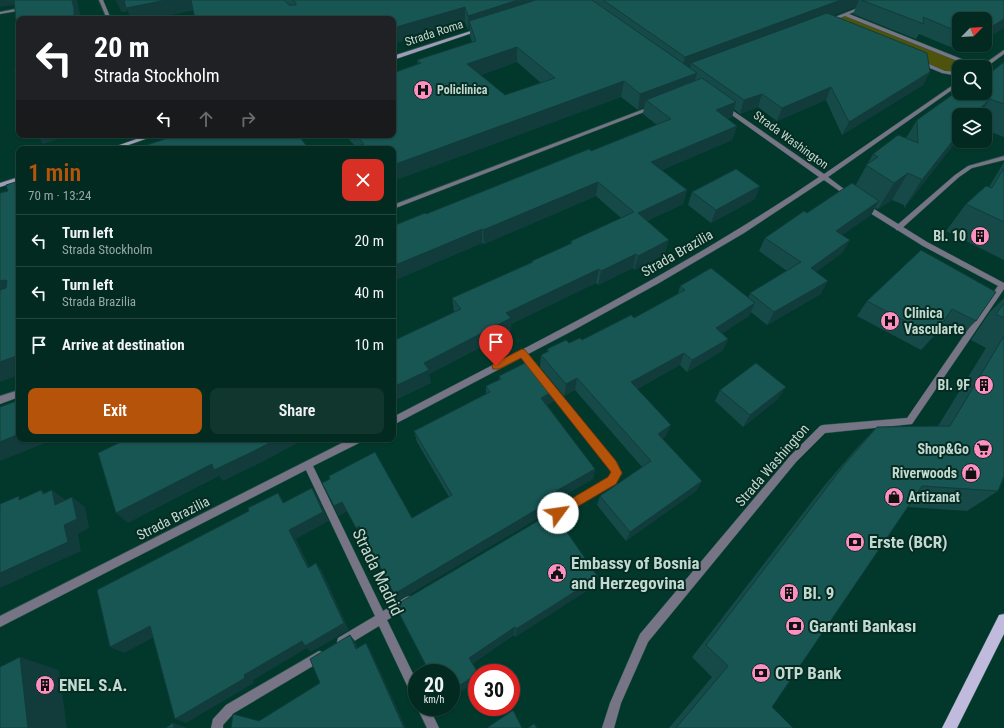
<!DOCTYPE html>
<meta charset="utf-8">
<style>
:root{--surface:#022a20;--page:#10362d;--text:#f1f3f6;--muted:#96a7a5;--line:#23463e;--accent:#b45309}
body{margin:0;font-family:"Roboto Condensed",sans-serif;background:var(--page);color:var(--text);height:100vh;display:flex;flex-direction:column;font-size:15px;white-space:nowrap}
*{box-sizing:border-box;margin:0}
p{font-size:13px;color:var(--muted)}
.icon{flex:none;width:22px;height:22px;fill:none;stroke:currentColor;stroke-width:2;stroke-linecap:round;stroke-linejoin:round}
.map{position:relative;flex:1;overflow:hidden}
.sheet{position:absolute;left:16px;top:146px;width:380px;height:296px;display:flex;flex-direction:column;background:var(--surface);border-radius:8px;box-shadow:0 1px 3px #0004,0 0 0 1px var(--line)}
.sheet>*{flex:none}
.hud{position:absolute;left:16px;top:16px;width:380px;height:122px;border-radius:8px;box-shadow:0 1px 3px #0004,0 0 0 1px var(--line);background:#202124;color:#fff;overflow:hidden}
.needle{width:26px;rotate:66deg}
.fabs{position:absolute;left:952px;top:12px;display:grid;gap:8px}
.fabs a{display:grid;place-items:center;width:40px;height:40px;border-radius:8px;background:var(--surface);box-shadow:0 1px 3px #0004,0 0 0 1px var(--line);font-size:20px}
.speed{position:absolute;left:408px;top:664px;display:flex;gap:8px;font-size:20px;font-weight:700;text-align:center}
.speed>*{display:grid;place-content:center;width:52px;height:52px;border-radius:50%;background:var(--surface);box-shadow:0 1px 3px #0004,0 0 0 1px var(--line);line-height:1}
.speed small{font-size:10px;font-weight:400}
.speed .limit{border:6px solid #d22;background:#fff;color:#111}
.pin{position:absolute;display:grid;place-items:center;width:34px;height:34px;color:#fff;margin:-41px -17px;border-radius:50% 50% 50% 0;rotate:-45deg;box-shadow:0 0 4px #0007}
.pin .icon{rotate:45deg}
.me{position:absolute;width:44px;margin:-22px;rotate:59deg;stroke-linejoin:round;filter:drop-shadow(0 0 3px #0008)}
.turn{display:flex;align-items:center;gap:14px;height:84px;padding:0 12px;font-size:18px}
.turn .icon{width:52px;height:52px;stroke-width:2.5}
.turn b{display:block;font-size:28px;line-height:34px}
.lanes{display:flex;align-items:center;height:38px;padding:0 12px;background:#0003;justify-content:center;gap:20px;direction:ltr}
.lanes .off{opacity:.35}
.round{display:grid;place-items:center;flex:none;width:42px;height:42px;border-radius:8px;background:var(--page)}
.summary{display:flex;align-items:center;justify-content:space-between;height:68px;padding:0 12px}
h1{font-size:24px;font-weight:600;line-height:30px;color:var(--accent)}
.action{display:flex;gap:8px;margin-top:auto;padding:8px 12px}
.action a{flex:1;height:46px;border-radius:8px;background:var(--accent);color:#fff;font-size:16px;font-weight:600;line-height:46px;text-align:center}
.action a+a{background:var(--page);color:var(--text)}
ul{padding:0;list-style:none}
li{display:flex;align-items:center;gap:12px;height:52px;padding:0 12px;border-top:1px solid var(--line)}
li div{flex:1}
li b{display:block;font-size:15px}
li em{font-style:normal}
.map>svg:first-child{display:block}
</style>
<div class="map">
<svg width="1004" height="728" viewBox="0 0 1004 728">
<rect width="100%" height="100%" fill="#02382b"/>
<path fill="#4f520a" d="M845,14L962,61L966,67H959V74L944,72L823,23Z"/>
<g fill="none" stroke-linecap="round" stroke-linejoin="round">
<g stroke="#245549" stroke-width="1">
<path id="lane" d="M652,106L657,107L393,209V205Z
M1004,156V160L972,168L959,177L900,230H896V226L955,175L968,166Z
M1000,283H1004V289L912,424L825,433L796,462L648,642L621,703L614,728H602L610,703L640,634L790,456L820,426L823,425L907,418Z"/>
</g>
<g stroke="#245549" stroke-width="1">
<path id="street" d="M99,0H103L111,19H107Z
M878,0H884L849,14L964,60L969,67H963L960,62L845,16L829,22L825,21Z
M26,7L28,8V9L0,14V12Z
M1004,50V54L985,68L980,67Z
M918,61H922L945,71L959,72V76L942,73L918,63Z
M959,81V85L828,177L852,195V197H848L824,180L744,233L659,283L572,331L393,425V417C538,341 684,269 819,177L722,108V106H726L824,174Z
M862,204H866L927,242L1004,283V289L923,246L862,208Z
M548,382L551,383L616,462L622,473L615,483L547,524L544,522L542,519L544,516L609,477L612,472L610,468L545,387L544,385L545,383Z
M19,390V397L0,404V396Z
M350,439H362L361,442L313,466L383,611L406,597L410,596L414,597L415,601L414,605L387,620L417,682V700L413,698L379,626L346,646L342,647L338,646L337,642L338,638L375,616L306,470L0,627V616Z
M319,651L323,652L324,656L323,660L234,713L223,725V728H211L213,719L226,705Z
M417,707H429L439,728H427Z"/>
</g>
<g stroke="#245549" stroke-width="1">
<path id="secondary" d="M477,29L481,30L393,60V56Z
M148,135H157L117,149H108Z
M19,177V181L0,187V183Z"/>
</g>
<g stroke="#245549" stroke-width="1">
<path id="primary" d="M1004,614V634L957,728H942L999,615Z"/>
</g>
<use href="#lane" fill="#777585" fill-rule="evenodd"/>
<use href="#street" fill="#777585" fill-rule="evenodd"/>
<use href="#secondary" fill="#a09cb7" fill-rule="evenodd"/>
<use href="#primary" fill="#c0bbdd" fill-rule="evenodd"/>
</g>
<path fill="#154a48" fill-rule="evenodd" d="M116,0H1004L959,19V45H977L965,53L919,34L916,39L853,14L856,7L833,15L930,72L923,85L842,135L826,100L777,121L758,107L740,114L734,109L732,117L727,119L737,126L732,140L662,170L687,190L683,204L647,221L665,254L634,270L633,268L598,285L596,283L511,324L510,332L429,374L431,383L393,401L454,312L452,298L532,262V261L570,244L571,241L621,218L596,196L484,244L482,243L393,281V226L426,214L591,151L657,125L643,114L644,107L638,110L621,97L393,181V149L356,147L345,135H393L418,65L417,60L472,42L470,36V30H468L465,22L193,10L151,19H131L128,11L122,12ZM517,62L541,83L505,95L481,75Z
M1004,62V137L985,130V115H959L958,139L904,208V205L892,200L878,209L875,208L871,215L842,235L850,240L842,253L816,272L821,294L767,325L751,312L749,316L722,333L728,339L722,351L687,372L680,365L637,389L666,436L662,439L702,481L696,491L626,541L597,505L600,496L642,467L575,390L564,396L540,367L541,355L547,352V349L582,340L634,318L678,294L680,286L748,298L750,293L787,271L759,251L765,238L807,213L855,186L873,154L906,138L917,120L985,93Z
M1004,162V260L946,231L966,204L989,187Z
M760,186L755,199L711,223L688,205L692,192Z
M921,250L976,321L962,335L941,325L934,336L921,350L857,316L867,301Z
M1004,298V476L998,491L967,511L908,507L772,707L793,728H669L712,677L692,657L824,486L855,450L877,427L938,426L986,348L971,340L990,312Z
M499,376L554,401L547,405L595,469L593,479L546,506L545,514L398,601L364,535L361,537L347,511L339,516L334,506L412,518L449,497L417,442L414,431L486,394V386L499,380Z
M720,390L778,399L743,427L715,401Z
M594,586L515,637L514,635L473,663L451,698V673L403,611L399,603Z"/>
<path fill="#113c3b" d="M0,0H54L20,4L0,7Z
M72,0H77L81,19H72Z
M116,0H191L195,10L151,19H131L128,11L122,12Z
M518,0H563L469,21L470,30H468V16Z
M841,0H859L856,7L696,67L691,63L690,69L681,72L685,57Z
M465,7V22L393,44V28Z
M19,19V25L16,20Z
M1004,19V28L985,40V31Z
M970,45H977L965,53Z
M517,47V62L468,80L467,64Z
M930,72L923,85L842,135L849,122Z
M697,73L693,88L646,100L644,107L638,110L640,94Z
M624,81L621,97L393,181V165Z
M831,87L826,100L777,121L782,108Z
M762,94L758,107L740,114L744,100Z
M990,99L979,115H973L976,112Z
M736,102L732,117L711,125L716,110Z
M737,126L732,140L648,176L651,162Z
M959,133V138L904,208L921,181Z
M37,135H81L70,138L68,136L43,144Z
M908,173L892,200L878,209L894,183Z
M598,182L596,196L484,244L483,230Z
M760,186L755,199L711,223L716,210Z
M687,190L683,204L635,227L638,213Z
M879,201L871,215L829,244L836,231Z
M482,229V243L393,281V266Z
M669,240L665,254L634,270L638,256Z
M850,240L842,253L804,281L811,268Z
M636,254L633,268L598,285L601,271Z
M599,269L596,283L511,324L510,332L429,374L431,383L393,401V387L424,363L506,313Z
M5,280L19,295L0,300V281Z
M828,281L821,294L767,325L774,312Z
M755,303L749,316L711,341L716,328Z
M728,339L722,351L687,372L692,360Z
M684,353L680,365L627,394L631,382Z
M19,355V375L0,382V362Z
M577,378L575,390L564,396L566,384Z
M786,387L778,399L743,427L750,415Z
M556,390L554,401L540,409L541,398Z
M671,425L666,436L653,445L658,434Z
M19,434V439H55L0,461V442Z
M277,439H305L262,462L223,481L219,476L128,523L116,513L212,464Z
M595,469L593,479L546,506L545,514L398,601L394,594L542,499Z
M702,481L696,491L626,541L630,532Z
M312,488L318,498L329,521L296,539L314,576L308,568L289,530Z
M41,490L54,499L52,490L66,500L55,505L43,494Z
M278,493L284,502L283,503Z
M72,497L85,507L89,528L78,534L81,551L0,588V573L64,525Z
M342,502L347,511L339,516L334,506Z
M359,526L364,535L361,537L356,528Z
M316,563L322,571L349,630L311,652L307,648L253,680L254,683L186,723L175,719L244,675Z
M598,577L594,586L515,637L516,629Z
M150,626L162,633L124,653L110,647Z
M515,627L514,635L471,665L469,658Z
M350,635L355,641L361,655L356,649Z
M366,643L370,649L406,728H404Z
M20,657L59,670L67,728H28Z
M477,674V681L451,698V691Z
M173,723L185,727L186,728H174Z"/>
<path fill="#185654" stroke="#113c3b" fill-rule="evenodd" d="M14,0H72L74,9V19H19L16,20Z
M124,0H166L126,8Z
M191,0H284L289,5H296V3L293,0H518L468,16L465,7L393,28V19H195Z
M536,0H592L697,73L640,94L624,81L393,165V149H349L364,144L356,135H393V73L421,63L417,60L476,41L469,21ZM517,47L555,78L505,95L467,64Z
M603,0H841L685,57Z
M861,0H1004V19L985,31V19H959V32L923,17L924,24Z
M827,13L927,53L930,72L849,122L831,87L782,108L762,94L744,100L691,63Z
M1004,62V104L990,99L976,112L973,115H959V133L921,181V179L908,173L894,183L866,165L878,157L873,154L898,135L918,143L917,120L959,90V93H985V77Z
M19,68V86L14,69Z
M702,78L736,102L716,110L737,126L651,162L687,190L638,213L669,240L638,256L636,254L601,271L599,269L506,313L511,318L424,363L429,370L393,387V341L461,309L452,298L533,262L532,261L572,243L571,241L634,212L598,182L483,230L482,229L393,266V226L425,213L426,214L589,149L591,151L671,119L646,100Z
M177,135H298L309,149H144H145L144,146Z
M1004,168V222L966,204L986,186L992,188Z
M736,169L760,186L716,210L692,192Z
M19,181V355L0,362V290L6,288L7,281L5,280L0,281V193L8,191L6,185Z
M852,183L879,201L836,231L850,240L811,268L828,281L774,312L750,293L801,262L765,238L804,211L807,213Z
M921,250L996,292L976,321L952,309L934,336L867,301Z
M711,268L755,303L716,328L728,339L692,360L684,353L631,382L671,425L658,434L702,481L630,532L600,496L651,461L577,378L566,384L541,355L549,351L547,349L566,340L569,343L580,338L582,340L631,315L634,318L685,290L680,286Z
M1004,303V318L996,314Z
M1004,336V476L998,491L922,486L772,707L793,728H676L728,666L706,645L844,465L877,427L950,426Z
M531,360L556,390L541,398L595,469L542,499L546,504L394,594L359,526L356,528L342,502L334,506L322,483L330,479L329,476L375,452L412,518L452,495L414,431L490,392L486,386L501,379L499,376Z
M756,363L786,387L750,415L720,390Z
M19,400V434L0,442V407Z
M127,439H277L254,451L214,470L212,464L116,513L98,453Z
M312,488L323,512L289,530L308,568L316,563L344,623L305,646L302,641L244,675L245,678L175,719L150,626L110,647L97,590L249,511L248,508L278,493L283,503Z
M41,490L43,494L52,490L55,505L72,497L77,519L64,525L68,542L0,573V504L19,496V500Z
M553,512L598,577L516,629L515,627L469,658L478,673H477V674L451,691V673H430L399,613L403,611L399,603Z
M350,635L356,649L366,643L404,728H231L233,714L259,721L320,683L310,659Z
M20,657L28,728H0V667Z
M513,710L522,728H487Z
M173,723L174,728H166Z
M534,724L537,728H528Z"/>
<path fill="#b45309" stroke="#753606" d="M522,349L525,350L616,461L622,473L616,484L558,518L554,516L552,513L554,509L608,477L611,472L521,358L499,369H493L492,366L493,364Z"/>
<defs>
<g id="hospital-disc" transform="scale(1)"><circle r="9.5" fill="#fd8fc1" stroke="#062c22"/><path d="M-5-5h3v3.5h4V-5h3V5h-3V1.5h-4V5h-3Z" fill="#111"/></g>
<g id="building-disc" transform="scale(1)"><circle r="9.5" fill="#fd8fc1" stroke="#062c22"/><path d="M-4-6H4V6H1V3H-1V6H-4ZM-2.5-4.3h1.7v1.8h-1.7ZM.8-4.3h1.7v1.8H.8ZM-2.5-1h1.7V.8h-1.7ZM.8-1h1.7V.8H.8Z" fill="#111"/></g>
<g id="supermarket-disc" transform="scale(1)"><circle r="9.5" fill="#fd8fc1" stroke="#062c22"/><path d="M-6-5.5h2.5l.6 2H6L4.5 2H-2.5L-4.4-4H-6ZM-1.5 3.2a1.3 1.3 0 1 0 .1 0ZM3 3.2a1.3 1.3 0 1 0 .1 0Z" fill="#111"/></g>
<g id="shop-disc" transform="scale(1)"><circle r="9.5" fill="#fd8fc1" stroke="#062c22"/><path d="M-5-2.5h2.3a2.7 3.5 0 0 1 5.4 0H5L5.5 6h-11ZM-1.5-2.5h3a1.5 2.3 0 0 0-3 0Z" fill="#111"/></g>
<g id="bank-disc" transform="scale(1)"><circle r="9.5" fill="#fd8fc1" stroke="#062c22"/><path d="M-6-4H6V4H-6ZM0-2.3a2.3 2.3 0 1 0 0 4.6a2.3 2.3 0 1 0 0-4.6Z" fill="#111"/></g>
<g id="civic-disc" transform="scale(1)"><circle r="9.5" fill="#fd8fc1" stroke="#062c22"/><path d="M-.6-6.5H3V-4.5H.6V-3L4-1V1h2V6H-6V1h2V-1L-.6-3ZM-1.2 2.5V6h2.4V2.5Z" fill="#111"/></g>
</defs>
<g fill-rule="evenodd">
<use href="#hospital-disc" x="423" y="90"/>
<use href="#building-disc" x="980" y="236"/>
<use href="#hospital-disc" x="890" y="321"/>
<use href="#building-disc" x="984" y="385"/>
<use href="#supermarket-disc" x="983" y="449"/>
<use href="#shop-disc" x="971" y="473"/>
<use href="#shop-disc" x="894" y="497"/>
<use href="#bank-disc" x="855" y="542"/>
<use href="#civic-disc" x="557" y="573"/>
<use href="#building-disc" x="789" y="593"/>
<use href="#bank-disc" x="795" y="626"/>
<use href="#bank-disc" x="761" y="673"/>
<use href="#building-disc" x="45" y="685"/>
</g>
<g text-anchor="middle" stroke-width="4" stroke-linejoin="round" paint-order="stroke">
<g font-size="12" fill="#c1d9d1" stroke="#062c22">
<text transform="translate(434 33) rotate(-18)" y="4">Strada Roma</text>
<text transform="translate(791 140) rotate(36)" y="4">Strada Washington</text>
</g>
<g font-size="12" font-weight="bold" fill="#c1d9d1" stroke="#062c22" text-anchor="start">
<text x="437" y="94">Policlinica</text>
</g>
<g font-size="14" font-weight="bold" fill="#c1d9d1" stroke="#062c22" text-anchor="end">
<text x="966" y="241">Bl. 10</text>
<text x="904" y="318" text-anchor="start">Clinica<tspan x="904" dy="16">Vascularte</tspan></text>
<text x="970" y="390">Bl. 9F</text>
<text x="969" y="454">Shop&amp;Go</text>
<text x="957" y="478">Riverwoods</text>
<text x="908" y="502" text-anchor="start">Artizanat</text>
</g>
<g font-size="14" fill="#c1d9d1" stroke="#062c22">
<text transform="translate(677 253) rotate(-30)" y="5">Strada Brazilia</text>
<text transform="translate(772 465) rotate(-49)" y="5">Strada Washington</text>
<text transform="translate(173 518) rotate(-27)" y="5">Strada Brazilia</text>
</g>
<g font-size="17" font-weight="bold" fill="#c1d9d1" stroke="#062c22" text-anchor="start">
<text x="869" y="548">Erste (BCR)</text>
<text x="571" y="569">Embassy of Bosnia<tspan x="571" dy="20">and Herzegovina</tspan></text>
<text x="803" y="599">Bl. 9</text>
<text x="809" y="632">Garanti Bankası</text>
<text x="775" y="679">OTP Bank</text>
<text x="59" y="691">ENEL S.A.</text>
</g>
<g font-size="17" fill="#c1d9d1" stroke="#062c22">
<text transform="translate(378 572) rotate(64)" y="6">Strada Madrid</text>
</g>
</g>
</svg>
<div class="fabs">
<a><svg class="needle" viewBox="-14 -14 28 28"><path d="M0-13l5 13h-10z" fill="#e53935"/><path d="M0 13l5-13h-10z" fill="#96a7a5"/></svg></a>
<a><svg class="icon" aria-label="search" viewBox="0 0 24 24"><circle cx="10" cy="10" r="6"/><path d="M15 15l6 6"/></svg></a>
<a><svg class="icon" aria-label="layers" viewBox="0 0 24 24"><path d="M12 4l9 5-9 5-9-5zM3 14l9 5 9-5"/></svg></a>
</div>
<div class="speed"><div>20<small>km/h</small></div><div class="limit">30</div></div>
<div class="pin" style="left:496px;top:366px;background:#d93025"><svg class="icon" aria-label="arrive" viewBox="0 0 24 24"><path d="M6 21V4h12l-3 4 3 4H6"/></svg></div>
<svg class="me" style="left:558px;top:513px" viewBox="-20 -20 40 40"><circle r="19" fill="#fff"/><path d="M0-13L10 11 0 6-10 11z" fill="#b45309"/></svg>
<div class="hud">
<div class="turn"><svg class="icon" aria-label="left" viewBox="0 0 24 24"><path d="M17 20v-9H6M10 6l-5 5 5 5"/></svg><div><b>20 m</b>Strada Stockholm</div></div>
<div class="lanes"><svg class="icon" aria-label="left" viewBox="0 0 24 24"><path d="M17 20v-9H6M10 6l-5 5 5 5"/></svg><svg class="icon off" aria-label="ahead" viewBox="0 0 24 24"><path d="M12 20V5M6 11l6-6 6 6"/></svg><svg class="icon off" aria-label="right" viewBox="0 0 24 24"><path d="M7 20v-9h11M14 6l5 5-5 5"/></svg></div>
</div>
<section class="sheet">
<div class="summary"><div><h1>1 min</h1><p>70 m · 13:24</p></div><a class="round" style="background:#d93025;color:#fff"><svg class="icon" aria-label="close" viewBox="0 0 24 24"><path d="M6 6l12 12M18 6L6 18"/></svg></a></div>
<ul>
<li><svg class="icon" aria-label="left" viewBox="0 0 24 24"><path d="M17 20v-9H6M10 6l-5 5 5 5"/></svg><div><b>Turn left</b><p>Strada Stockholm</p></div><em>20 m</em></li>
<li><svg class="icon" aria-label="left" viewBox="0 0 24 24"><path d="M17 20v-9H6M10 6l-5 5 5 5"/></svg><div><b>Turn left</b><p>Strada Brazilia</p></div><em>40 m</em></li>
<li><svg class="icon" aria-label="arrive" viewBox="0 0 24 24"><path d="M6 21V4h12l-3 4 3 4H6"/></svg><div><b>Arrive at destination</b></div><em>10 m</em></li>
</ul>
<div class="action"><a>Exit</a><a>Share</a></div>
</section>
</div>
